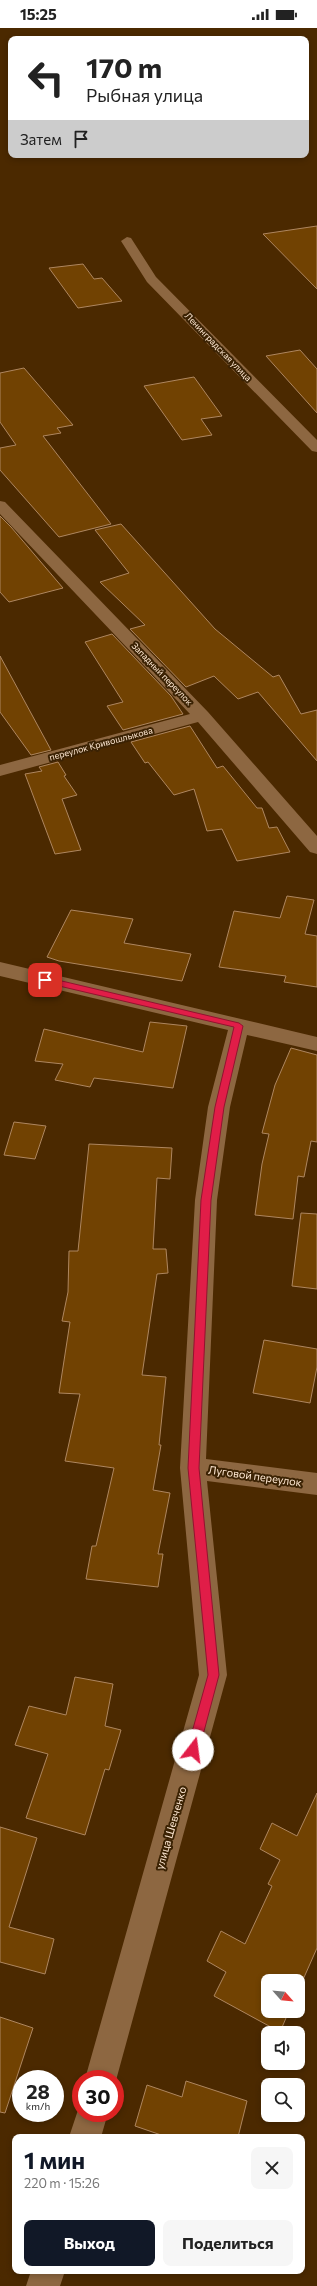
<!DOCTYPE html>
<html lang="ru">
<meta charset="utf-8">
<style>
:root{--surface:#fff;--page:#f6f6f6;--text:#222;--muted:#767676;--accent:#111827}
body{margin:0;font-family:Commissioner,sans-serif;background:var(--page);color:var(--text);height:100vh;display:flex;flex-direction:column;font-size:15px;white-space:nowrap}
*{box-sizing:border-box;margin:0}
p{font-size:13px;color:var(--muted)}
.icon{flex:none;width:22px;height:22px;fill:none;stroke:currentColor;stroke-width:2;stroke-linecap:round;stroke-linejoin:round}
.map{position:relative;flex:1;overflow:hidden}
.drawer{position:absolute;left:12px;top:2106px;width:293px;height:140px;display:flex;flex-direction:column;background:var(--surface);border-radius:8px;box-shadow:0 2px 6px #0003}
.drawer>*{flex:none}
.guide{position:absolute;left:8px;top:8px;width:301px;height:122px;border-radius:8px;box-shadow:0 2px 6px #0003;background:#fff;color:var(--text);overflow:hidden}
.needle{width:26px;rotate:117deg}
.fabs{position:absolute;left:261px;top:1946px;display:grid;gap:8px}
.fabs a{display:grid;place-items:center;width:44px;height:44px;border-radius:8px;background:var(--surface);box-shadow:0 2px 6px #0003;font-size:20px}
.speed{position:absolute;left:12px;top:2042px;display:flex;gap:8px;font-size:20px;font-weight:700;text-align:center}
.speed>*{display:grid;place-content:center;width:52px;height:52px;border-radius:50%;background:var(--surface);box-shadow:0 2px 6px #0003;line-height:1}
.speed small{font-size:10px;font-weight:400}
.speed .limit{border:6px solid #d22;background:#fff;color:#111}
.pin{position:absolute;display:grid;place-items:center;width:34px;height:34px;color:#fff;margin:-17px;border-radius:8px;box-shadow:0 2px 6px #0006}
.me{position:absolute;width:44px;margin:-22px;rotate:15deg;stroke-linejoin:round;filter:drop-shadow(0 0 3px #0008)}
.turn{display:flex;align-items:center;gap:14px;height:84px;padding:0 12px;font-size:18px}
.turn .icon{width:52px;height:52px;stroke-width:2.5}
.turn b{display:block;font-size:28px;line-height:34px}
.then{display:flex;align-items:center;height:38px;padding:0 12px;background:#0003;gap:8px;font-size:15px}
.round{display:grid;place-items:center;flex:none;width:42px;height:42px;border-radius:8px;background:var(--page)}
.headline{display:flex;align-items:center;justify-content:space-between;height:68px;padding:0 12px}
h1{font-size:24px;font-weight:700;line-height:30px;color:var(--accent)}
.button{display:flex;gap:8px;margin-top:auto;padding:8px 12px}
.button a{flex:1;height:46px;border-radius:8px;background:var(--accent);color:#fff;font-size:16px;font-weight:700;line-height:46px;text-align:center}
.button a+a{background:var(--page);color:var(--text)}
.status{display:flex;justify-content:space-between;align-items:center;height:28px;padding:0 20px;background:var(--surface);direction:ltr}
.status svg{height:11px;fill:currentColor}
.map>svg:first-child{display:block}
</style>
<div class="status"><b>15:25</b><svg viewBox="0 0 49 12"><path d="M0 12V9h3v3zM5 12V6h3v6zM10 12V3h3v9zM15 12V0h3v12zM26 1h20v11H26zM47 4h2v5h-2z"/></svg></div>
<div class="map">
<svg width="317" height="2258" viewBox="0 0 317 2258">
<rect width="100%" height="100%" fill="#4b2900"/>
<path fill="#714202" stroke="#ae865f" d="M317,198V261L263,206Z
M83,236L94,251L102,250L122,273L78,280L49,240Z
M300,322L317,341V385L266,328Z
M24,340L73,397L57,400L61,405L43,408L111,496L59,509L0,442V420L16,417L0,394V345Z
M194,349L222,388L201,391L212,407L182,412L144,358Z
M0,488L11,499L63,560L9,574L0,564Z
M121,496L215,601L273,649L279,647L301,686L317,682V733L258,664L238,671L214,648L186,659L130,601L145,597L100,554L129,545L95,502Z
M112,606L171,668L183,686L123,702L107,678L123,674L85,614Z
M0,628L51,722L31,727L0,684Z
M190,698L217,740L223,738L257,780H262L269,800L277,799L290,824L237,833L222,801L207,803L194,761L174,767L148,734L145,735L131,714Z
M58,734L66,747L64,748L77,767L62,771L81,822L55,826L25,746L42,743L39,739Z
M287,868L314,872L305,906L317,908V959L284,954L286,948L219,939L234,883L280,890Z
M71,882L133,891L124,915L191,926L182,953L59,933L47,929Z
M150,994L187,998L173,1060L94,1050L90,1059L55,1052L63,1036L35,1033L44,1001L143,1024Z
M291,1020L317,1027V1114L311,1113L304,1149L298,1148L293,1191L255,1187L262,1136L269,1106L262,1105L275,1057Z
M14,1094L46,1098L35,1131L4,1127Z
M89,1116L172,1120L170,1151L157,1150L153,1221H166L168,1245L157,1246L142,1347L166,1349L159,1417H161L153,1462L170,1465L158,1526H163L158,1559L86,1551L92,1518H96L114,1440L65,1433L80,1366L59,1365L70,1294L62,1293L68,1264L69,1223H78Z
M301,1185L317,1186V1261L292,1258Z
M264,1312L317,1321V1339L310,1375L253,1365Z
M75,1649L113,1656L105,1698L121,1702L109,1742L105,1741L85,1807L26,1790L48,1726L15,1717L29,1678L66,1687Z
M317,1765V1920L298,1963V1953H268V1983H289L280,2004L214,1968L226,1944L207,1933L221,1903L245,1916L272,1858L268,1856L280,1832L260,1821L272,1795L297,1808Z
M0,1799L37,1810L9,1899L54,1911L45,1946L0,1934Z
M0,1989L33,2000L5,2085L0,2084Z
M186,2053L247,2073L238,2109H167L135,2098L147,2057L182,2069Z"/>
<g fill="none" stroke-linecap="round" stroke-linejoin="round">
<path fill="#8d6741" fill-rule="evenodd" d="M127,209L131,210L156,249L317,412V424L312,423L147,254L121,213Z
M0,473L5,474L208,684L317,808V826L310,824L198,694L0,748V737L190,686L0,486Z
M0,934L317,1009V1023L247,1007L230,1079L217,1172L206,1431L317,1445V1467L207,1453L227,1647L115,2056V2051H85L199,1647L180,1440L195,1172L208,1079L228,1002L0,948Z
M81,2073V2085H108L101,2109H69Z
M31,2243H65L60,2258H26Z"/>
</g>
<path fill="#e11d48" stroke="#92132f" d="M45,949L239,995L243,998L224,1079L211,1172L199,1440L219,1647L199,1722L197,1726L193,1728L189,1726L187,1722L208,1647L188,1440L201,1172L215,1079L234,999L42,954V950Z"/>
<g text-anchor="middle" stroke-width="4" stroke-linejoin="round" paint-order="stroke">
<g font-size="9" fill="#ffe9d4" stroke="#3b2203">
<text transform="translate(218 319) rotate(46)" y="3">Ленинградская улица</text>
<text transform="translate(162 646) rotate(46)" y="3">Западный переулок</text>
<text transform="translate(101 716) rotate(-15)" y="3">переулок Кривошлыкова</text>
</g>
<g font-size="11" fill="#ffe9d4" stroke="#3b2203">
<text transform="translate(255 1448) rotate(8)" y="4">Луговой переулок</text>
<text transform="translate(171 1800) rotate(-74)" y="4">улица Шевченко</text>
</g>
</g>
</svg>
<div class="fabs">
<a><svg class="needle" viewBox="-14 -14 28 28"><path d="M0-13l5 13h-10z" fill="#e53935"/><path d="M0 13l5-13h-10z" fill="#767676"/></svg></a>
<a><svg class="icon" aria-label="sound" viewBox="0 0 24 24"><path d="M4 9h4l5-4v14l-5-4H4zM17 9q2 3 0 6"/></svg></a>
<a><svg class="icon" aria-label="search" viewBox="0 0 24 24"><circle cx="10" cy="10" r="6"/><path d="M15 15l6 6"/></svg></a>
</div>
<div class="speed"><div>28<small>km/h</small></div><div class="limit">30</div></div>
<div class="pin" style="left:45px;top:952px;background:#d93025"><svg class="icon" aria-label="arrive" viewBox="0 0 24 24"><path d="M6 21V4h12l-3 4 3 4H6"/></svg></div>
<svg class="me" style="left:193px;top:1722px" viewBox="-20 -20 40 40"><circle r="19" fill="#fff"/><path d="M0-13L10 11 0 6-10 11z" fill="#e11d48"/></svg>
<div class="guide">
<div class="turn"><svg class="icon" aria-label="left" viewBox="0 0 24 24"><path d="M17 20v-9H6M10 6l-5 5 5 5"/></svg><div><b>170 m</b>Рыбная улица</div></div>
<div class="then">Затем<svg class="icon" aria-label="arrive" viewBox="0 0 24 24"><path d="M6 21V4h12l-3 4 3 4H6"/></svg></div>
</div>
<section class="drawer">
<div class="headline"><div><h1>1 мин</h1><p>220 m · 15:26</p></div><a class="round"><svg class="icon" aria-label="close" viewBox="0 0 24 24"><path d="M6 6l12 12M18 6L6 18"/></svg></a></div>
<div class="button"><a>Выход</a><a>Поделиться</a></div>
</section>
</div>
